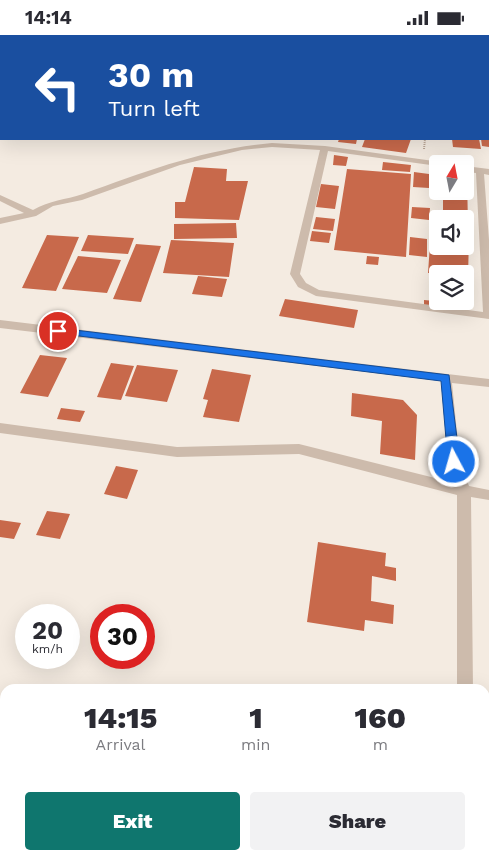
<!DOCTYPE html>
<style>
:root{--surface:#fff;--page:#f2f2f3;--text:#2b2b33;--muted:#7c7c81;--accent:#0f766e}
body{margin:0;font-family:"Work Sans",sans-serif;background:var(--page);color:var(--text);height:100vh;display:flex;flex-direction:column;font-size:19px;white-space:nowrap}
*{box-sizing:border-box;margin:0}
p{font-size:16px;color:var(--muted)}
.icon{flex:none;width:28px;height:28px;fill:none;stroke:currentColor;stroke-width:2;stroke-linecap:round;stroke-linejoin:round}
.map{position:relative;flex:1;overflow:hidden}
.side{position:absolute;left:0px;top:649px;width:490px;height:176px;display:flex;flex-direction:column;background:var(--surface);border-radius:15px 15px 0 0;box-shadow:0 5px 20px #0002}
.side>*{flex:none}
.top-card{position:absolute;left:0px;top:0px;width:490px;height:105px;box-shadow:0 5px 20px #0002;background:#1a4fa0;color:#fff;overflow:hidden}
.needle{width:32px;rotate:10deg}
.tools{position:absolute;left:429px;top:120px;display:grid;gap:10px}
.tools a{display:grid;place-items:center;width:45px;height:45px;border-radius:5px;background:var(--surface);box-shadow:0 5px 20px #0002;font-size:25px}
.speed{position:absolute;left:15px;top:569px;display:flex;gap:10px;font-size:25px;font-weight:700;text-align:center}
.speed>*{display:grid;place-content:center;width:65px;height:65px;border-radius:50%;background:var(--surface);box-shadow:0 5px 20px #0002;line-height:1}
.speed small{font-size:12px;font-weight:400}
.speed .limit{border:8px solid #d22;background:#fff;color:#111}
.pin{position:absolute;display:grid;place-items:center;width:42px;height:42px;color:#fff;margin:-21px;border:2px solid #fff;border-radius:50%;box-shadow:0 1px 5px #0007}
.me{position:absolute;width:55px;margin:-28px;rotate:354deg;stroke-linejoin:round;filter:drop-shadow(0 0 4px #0008)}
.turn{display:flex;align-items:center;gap:18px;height:105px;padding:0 25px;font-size:22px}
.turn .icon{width:65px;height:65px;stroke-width:2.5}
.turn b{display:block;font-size:35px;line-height:42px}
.eta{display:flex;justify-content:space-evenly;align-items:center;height:85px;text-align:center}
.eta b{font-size:30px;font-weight:800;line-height:35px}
.action{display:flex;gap:10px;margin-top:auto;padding:10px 25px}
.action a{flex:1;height:58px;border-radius:5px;background:var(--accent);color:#fff;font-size:20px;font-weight:800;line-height:58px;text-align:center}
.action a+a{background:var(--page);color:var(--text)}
.status{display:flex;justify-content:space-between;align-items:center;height:35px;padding:0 25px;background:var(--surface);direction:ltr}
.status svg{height:14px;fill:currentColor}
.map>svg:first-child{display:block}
</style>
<div class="status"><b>14:14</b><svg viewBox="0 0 49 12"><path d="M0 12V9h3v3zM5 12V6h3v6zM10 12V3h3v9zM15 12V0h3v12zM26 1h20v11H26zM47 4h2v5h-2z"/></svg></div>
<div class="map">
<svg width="489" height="824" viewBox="0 0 489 824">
<rect width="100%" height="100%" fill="#f4ebe1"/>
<path fill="#c8694b" d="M339,104H357L356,109L338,107Z
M365,104H411L406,118L362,112Z
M452,104H479L481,114L453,112Z
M481,104H489V112L482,111Z
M334,120L348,122L346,131L333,130Z
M383,127L411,130L410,137L382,135Z
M194,132L227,134L226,146H248L239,185L175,183V167H185Z
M347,134L411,139L406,222L334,215Z
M414,137L429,139V153L413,152Z
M465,142H467L468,191L465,190V184H443V156H465Z
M321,149L339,151L335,174L316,172Z
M412,172L430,173L429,185L411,183Z
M316,182L335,184L333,196L313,194Z
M236,188L237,203L174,204V189Z
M431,195L438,196V211H465V199L469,200L468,244L465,243V239L428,238Z
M312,196L331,198L329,208L310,206Z
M47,200L79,202L56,256L22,253Z
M88,200L134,203L128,219L81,216Z
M410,202L427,204V222L409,220Z
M171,205L234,208L229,242L163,238Z
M136,209L161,211L141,267L113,264Z
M78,221L121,225L107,258L62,254Z
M367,221L379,222L378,230L366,229Z
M198,241L227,244L222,262L192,259Z
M465,250L469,251V268L465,267Z
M285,264L358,275L354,293L279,281Z
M424,265L446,267V272L424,270Z
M40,320L67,323L48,362L20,358Z
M111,328L134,331L121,365L97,362Z
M137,330L178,335L167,367L125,361Z
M212,334L251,340L239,387L203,382L208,365L203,364Z
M352,358L403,365L417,380L415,425L380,419L382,386L351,381Z
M61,373L85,376L80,387L57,384Z
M116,431L138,435L127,464L104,459Z
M47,476L70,479L60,504L36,500Z
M0,485L21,488L14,504L0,502Z
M318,507L386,518L385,531L396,533V546L372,541L371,566L394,570L393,589L365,585L364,596L307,587Z"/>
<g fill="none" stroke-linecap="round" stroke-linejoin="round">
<path stroke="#b9a596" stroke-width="2" stroke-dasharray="1 1" stroke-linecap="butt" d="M65,1L68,0
M424,114L425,104"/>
<path fill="#cdbbac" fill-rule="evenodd" d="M272,108L325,111L441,127L442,129H438V131L328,116L300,239L306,248L319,255L483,277L476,138L465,137V131L489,134V140L484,139L489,205V284L316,261L298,252L290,239L320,115L272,112L242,115L180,130L82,165L53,171L36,181L0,189V183L24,178L0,166V160L33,175C50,165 65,165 83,159C146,136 205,114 272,108Z
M0,285L489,344V352L452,348L460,427L469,451L489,455V465L471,462L473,654H457V460L299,419L177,422L0,398V388L177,412L299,409L455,448L448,427L441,346L0,293Z
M457,820H475V824H457Z"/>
</g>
<path fill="#1a73e8" stroke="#114b97" d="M58,293L449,340L460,427L454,432L448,427L441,346L55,298L53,296Z"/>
</svg>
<div class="tools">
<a><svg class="needle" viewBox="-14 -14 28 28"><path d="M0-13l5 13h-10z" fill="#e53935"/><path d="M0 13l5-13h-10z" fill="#7c7c81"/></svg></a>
<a><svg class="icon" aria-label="sound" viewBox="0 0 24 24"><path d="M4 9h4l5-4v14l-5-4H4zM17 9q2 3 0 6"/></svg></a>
<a><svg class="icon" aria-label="layers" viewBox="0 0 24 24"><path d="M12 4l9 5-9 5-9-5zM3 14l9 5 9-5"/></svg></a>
</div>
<div class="speed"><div>20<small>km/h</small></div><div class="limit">30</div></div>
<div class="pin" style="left:58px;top:296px;background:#d93025"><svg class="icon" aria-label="arrive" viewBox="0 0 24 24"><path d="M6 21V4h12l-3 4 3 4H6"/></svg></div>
<svg class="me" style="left:454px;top:427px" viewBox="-20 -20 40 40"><circle r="17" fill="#1a73e8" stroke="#fff" stroke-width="3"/><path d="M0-11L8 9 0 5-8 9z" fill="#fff"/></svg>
<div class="top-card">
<div class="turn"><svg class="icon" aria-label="left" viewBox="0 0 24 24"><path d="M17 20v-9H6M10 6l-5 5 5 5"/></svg><div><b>30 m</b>Turn left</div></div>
</div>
<section class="side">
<div class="eta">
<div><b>14:15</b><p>Arrival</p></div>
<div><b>1</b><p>min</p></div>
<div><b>160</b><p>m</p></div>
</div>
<div class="action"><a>Exit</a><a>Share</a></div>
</section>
</div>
